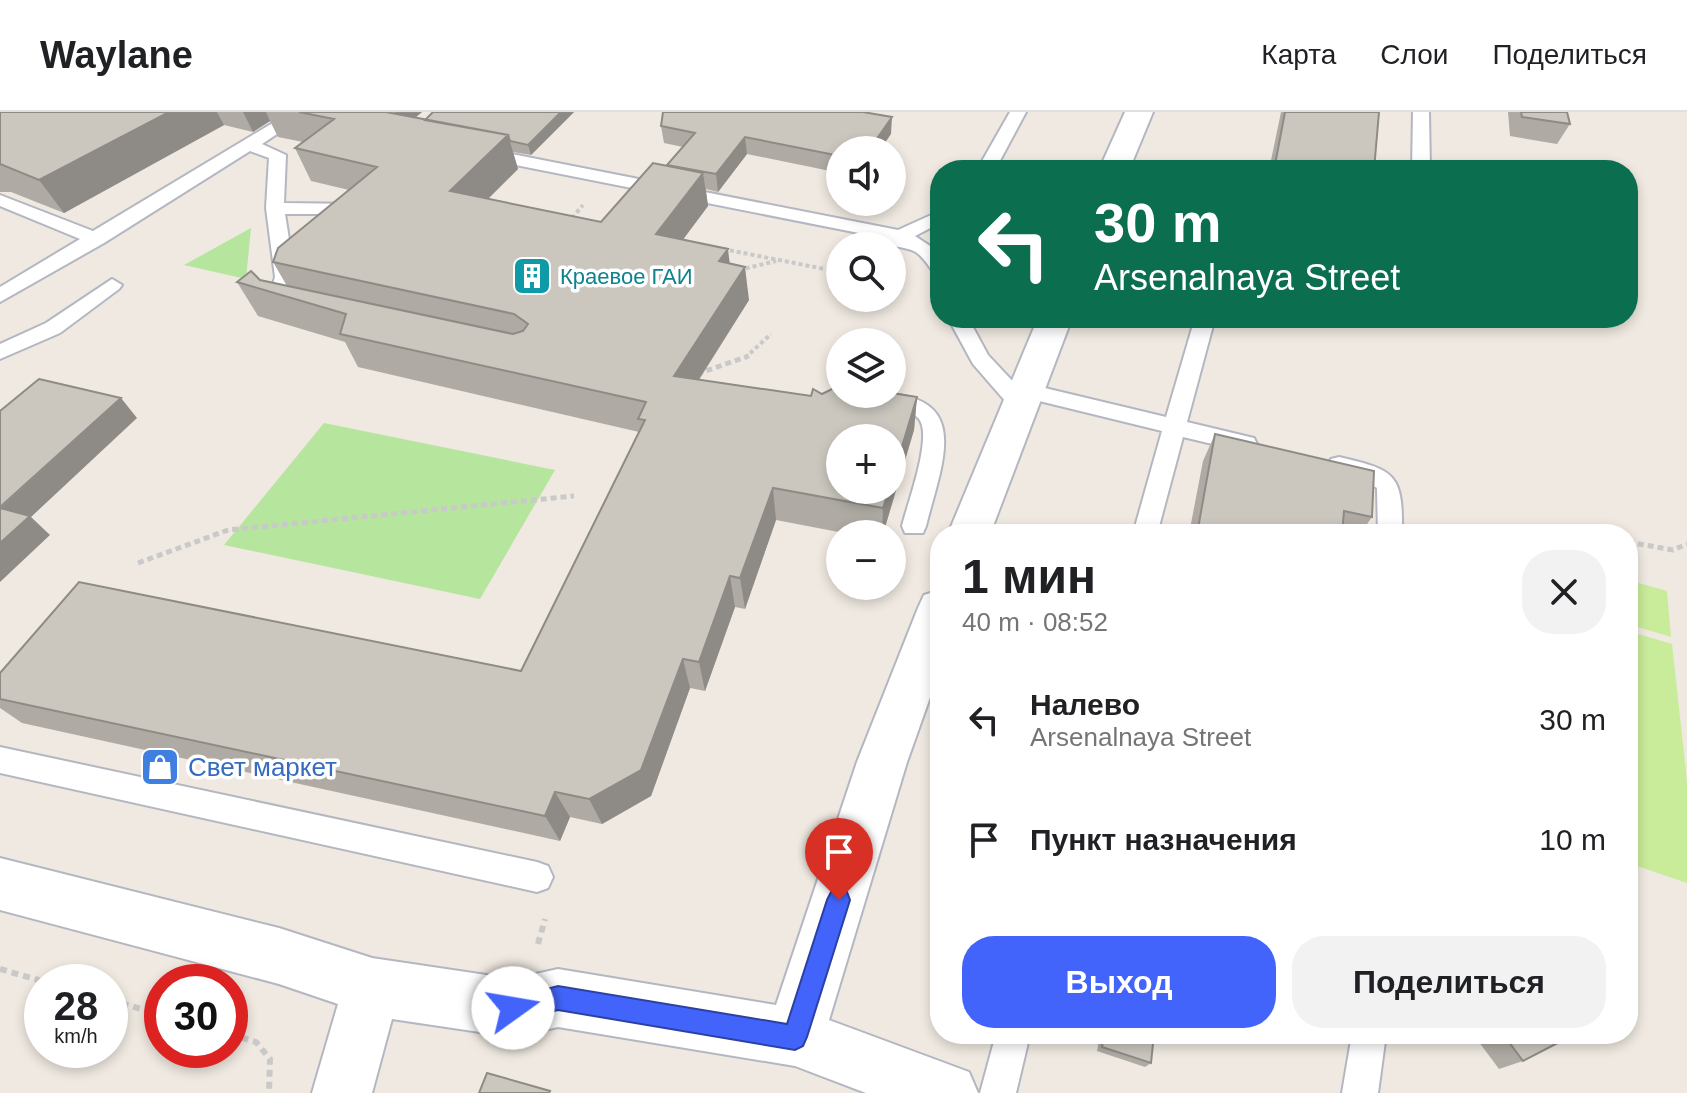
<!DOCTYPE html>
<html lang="ru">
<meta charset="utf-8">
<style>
:root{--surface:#fff;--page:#f2f2f2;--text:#202124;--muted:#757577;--line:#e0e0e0;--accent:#4264fb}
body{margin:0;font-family:Helvetica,sans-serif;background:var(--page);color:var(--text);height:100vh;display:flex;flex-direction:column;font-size:30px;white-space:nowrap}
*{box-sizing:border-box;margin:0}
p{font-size:26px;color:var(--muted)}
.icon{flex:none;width:44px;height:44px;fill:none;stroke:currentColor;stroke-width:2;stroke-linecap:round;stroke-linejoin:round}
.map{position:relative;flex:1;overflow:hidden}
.details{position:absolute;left:930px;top:412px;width:708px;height:520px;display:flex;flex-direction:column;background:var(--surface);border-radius:32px;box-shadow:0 4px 12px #0003}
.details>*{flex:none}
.top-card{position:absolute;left:930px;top:48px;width:708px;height:168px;border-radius:32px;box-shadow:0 4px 12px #0003;background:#0b6e4f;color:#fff;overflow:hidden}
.controls{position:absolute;left:826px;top:24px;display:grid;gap:16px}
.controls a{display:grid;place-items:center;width:80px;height:80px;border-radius:50%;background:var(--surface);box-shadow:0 4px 12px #0003;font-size:40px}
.speed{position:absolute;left:24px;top:852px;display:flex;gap:16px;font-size:40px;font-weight:700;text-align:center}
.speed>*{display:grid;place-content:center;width:104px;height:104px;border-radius:50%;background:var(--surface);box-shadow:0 4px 12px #0003;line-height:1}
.speed small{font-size:20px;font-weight:400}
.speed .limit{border:12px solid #d22;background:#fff;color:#111}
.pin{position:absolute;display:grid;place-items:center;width:68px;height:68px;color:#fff;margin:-82px -34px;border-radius:50% 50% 50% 0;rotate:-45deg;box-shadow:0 0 8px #0007}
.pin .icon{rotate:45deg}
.me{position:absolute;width:88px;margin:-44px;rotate:77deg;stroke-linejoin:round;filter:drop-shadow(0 0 6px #0008)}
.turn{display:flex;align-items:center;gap:28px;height:168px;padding:0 32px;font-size:36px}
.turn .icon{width:104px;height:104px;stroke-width:2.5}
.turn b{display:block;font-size:56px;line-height:68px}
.round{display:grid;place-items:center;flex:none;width:84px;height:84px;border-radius:32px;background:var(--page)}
.overview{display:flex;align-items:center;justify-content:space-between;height:136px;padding:0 32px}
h1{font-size:48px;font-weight:800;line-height:60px}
.button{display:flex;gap:16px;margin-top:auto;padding:16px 32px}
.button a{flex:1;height:92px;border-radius:32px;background:var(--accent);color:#fff;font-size:32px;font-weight:800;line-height:92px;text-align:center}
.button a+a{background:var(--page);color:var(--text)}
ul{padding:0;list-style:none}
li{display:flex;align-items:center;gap:24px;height:120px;padding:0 32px}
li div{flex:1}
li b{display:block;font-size:30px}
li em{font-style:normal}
header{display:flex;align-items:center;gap:48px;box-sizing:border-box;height:112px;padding:0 40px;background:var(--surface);border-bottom:2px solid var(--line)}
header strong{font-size:38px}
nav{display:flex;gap:44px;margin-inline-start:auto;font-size:28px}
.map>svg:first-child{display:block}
</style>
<header>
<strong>Waylane</strong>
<nav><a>Карта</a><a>Слои</a><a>Поделиться</a></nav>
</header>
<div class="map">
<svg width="1687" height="981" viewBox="0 0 1687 981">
<rect width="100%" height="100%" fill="#efe9e1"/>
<path fill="#b6e59e" d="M251,116L246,167L184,153Z
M324,311L555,358L480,487L224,433Z"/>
<path fill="#c9ec9a" d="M1628,468L1667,479L1671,525L1628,512Z
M1628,519L1672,532L1687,669V771L1628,751Z"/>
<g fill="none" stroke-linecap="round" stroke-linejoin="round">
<g stroke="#b4b7c1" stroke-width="4">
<path id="service" d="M291,0H310L262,32L286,43L284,91L359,92L368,97L359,102H285L295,165L289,184L305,198L302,202H288L269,186L275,165L266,96L269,46L250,39L104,131L0,190V175L80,127L0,94V83L93,119Z
M1010,0H1026L995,58H977Z
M1413,0H1429L1430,58H1412Z
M481,36L898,118L940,99V111L915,124L939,140L940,162L933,160C915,133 913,139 885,132L884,126L475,45L473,41Z
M112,167L122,173L119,177L60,221L0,247V232L46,211Z
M948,206H968L988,243L1019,276L1028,272L1166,305L1195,206H1215L1187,310L1254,326L1257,332L1246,340L1183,325L1157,422H1133L1162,319L1027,286L1032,293L1029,298H1013L973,252Z
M882,282C975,283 940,356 926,414L923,421H905L902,414C907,393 933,325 919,307C910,296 889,298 876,294L873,289Z
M1339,345C1396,358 1403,362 1402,422H1378L1377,376L1363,368L1331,359L1327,353L1331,347Z
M0,635L537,750L548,754L553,765L548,776L537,780L0,661Z
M996,922H1030L1016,981H980Z
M1352,922H1386L1378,981H1342Z"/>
</g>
<g stroke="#b4b7c1" stroke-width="4">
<path id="minor" d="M1125,0H1153L1129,58H1099Z
M1038,206H1072L990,422H948Z
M940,478V557L907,650L829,908L969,960L978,981H866L795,954L558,915L513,925L392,907L372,981H312L338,892L279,872L0,798V746L279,816L372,846L513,867L558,857L776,893L857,650L918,496L924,483Z"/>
</g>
<path stroke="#c9c9c9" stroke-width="4" stroke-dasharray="4 3" stroke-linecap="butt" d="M572,106L583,93
M723,137L840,160
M739,158L776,149
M745,246L771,222"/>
<path stroke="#c9c9c9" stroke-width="5" stroke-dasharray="6 4" stroke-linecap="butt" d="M697,262L749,244
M1628,430L1673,438L1687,432
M138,451L228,418L574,384"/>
<path stroke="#c9c9c9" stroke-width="6" stroke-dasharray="7 5" stroke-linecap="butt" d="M538,832L545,807
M0,857L45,870
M110,888L162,903
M230,922L256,930L270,947L269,981"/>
<use href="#service" fill="#fff" fill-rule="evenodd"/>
<use href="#minor" fill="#fff" fill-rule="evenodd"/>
</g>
<path fill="#afaba4" d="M0,0H422L415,6L425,8L574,0L531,43L513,40L518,57L487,87L601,110L667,54L683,35L664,31L661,14L891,22L840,38V61L747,42L718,80L706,77L708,94L683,127L730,151L749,188L699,268L811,284L822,282L917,285L914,318L883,422H849L776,408L745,497L735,495L705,579L690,576L651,684L602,712L570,705L560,729L22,611L0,596V561L521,559L639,320L358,255L345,230L258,204L237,170L260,168L287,174L273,150L349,78L311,69L295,36L303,30L278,25L270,9L253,20L224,13L64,101L11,80H0Z
M1281,0H1379L1374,58H1269Z
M1508,0H1567L1570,12L1557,32L1510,24Z
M1215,322L1372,405L1360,422H1189L1203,349Z
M1100,922H1154L1151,951L1145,955L1097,939Z
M1473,922H1575L1523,949L1499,957Z"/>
<path fill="#8e8b86" d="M169,0H217L224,13L64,101L39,68Z
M243,0H266L270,9L253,20Z
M395,0H422L401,17Z
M561,0H574L531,43L528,33Z
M892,5L891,22L880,38H869Z
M508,23L518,57L462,113L450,79Z
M745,25L747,42L718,80L716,62Z
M703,61L708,94L662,156L656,122Z
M728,137L732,170L719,149Z
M745,155L749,188L680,297L674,264Z
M917,285L914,318L883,422H882L883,396L889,378H892V367Z
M121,286L137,306L31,405L50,423L0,470V396Z
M773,376L776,408L745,497L740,466Z
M730,464L735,495L705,579L699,550Z
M683,547L690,576L651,684L602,712L589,687Z
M555,680L570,705L560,729L545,704Z"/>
<path fill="#cbc7bf" stroke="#8e8b86" stroke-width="2" d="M0,0H169L39,68L0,52Z
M299,0H386L508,23L450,79L601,110L653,51L703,61L656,122L728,137L719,149L745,155L674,264L811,284L813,277L822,282L840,273V282H892V281L917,285L892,367V326H840V378H889L883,396L773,376L740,466L730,464L699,550L683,547L641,658L589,687L555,680L545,704L0,587V561L79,470L521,559L645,308L638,307L646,290L340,222L346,202L237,170L251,159L260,168L513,222L523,219L528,212L514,202L273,150L278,136L377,55L295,36L334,7Z
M433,0H561L528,33L510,29L508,23L425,8Z
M663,0H863L892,5L869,38H840V44L745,25L716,62L667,53L695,21L661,14Z
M1285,0H1379L1374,58H1274Z
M1521,0H1567L1570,12L1522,5Z
M39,267L121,286L0,395V299Z
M1215,322L1374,359L1372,405L1344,399L1342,422H1197Z
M0,396L30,404L0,431Z
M1104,922H1154L1151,951L1102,935Z
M1503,922H1575L1523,949Z
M487,961L550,979L549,981H479Z"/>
<path fill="#4264fb" stroke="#2b41a3" stroke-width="2" d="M839,777L847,780L850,788L807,925L803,934L795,938L558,898L513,908L504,905L501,896L504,888L558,874L787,912L827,788L831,780Z"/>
<defs>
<g id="building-square" transform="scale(2)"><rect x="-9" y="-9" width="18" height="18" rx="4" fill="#0f9aa8" stroke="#fff"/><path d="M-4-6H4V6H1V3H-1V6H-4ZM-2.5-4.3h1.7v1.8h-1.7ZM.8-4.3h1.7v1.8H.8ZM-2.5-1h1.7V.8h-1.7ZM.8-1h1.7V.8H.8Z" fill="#fff"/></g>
<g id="shop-square" transform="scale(2)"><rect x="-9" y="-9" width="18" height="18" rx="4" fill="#3f7fe0" stroke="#fff"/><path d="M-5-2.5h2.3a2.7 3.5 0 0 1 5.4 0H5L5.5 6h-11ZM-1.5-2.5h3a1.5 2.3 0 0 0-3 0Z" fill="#fff"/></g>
</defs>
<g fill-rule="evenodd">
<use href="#building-square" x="532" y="164"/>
<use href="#shop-square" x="160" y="655"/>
</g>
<g text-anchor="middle" stroke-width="7" stroke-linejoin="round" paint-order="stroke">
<g font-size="22" fill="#0d838f" stroke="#fff" text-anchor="start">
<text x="560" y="172">Краевое ГАИ</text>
</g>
<g font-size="26" fill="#366cbe" stroke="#fff" text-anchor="start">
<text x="188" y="664">Свет маркет</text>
</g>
</g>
</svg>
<div class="controls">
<a><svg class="icon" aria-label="sound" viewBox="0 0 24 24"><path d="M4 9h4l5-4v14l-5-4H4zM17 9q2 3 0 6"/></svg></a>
<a><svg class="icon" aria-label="search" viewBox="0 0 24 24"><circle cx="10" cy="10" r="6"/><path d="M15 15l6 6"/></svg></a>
<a><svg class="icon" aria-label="layers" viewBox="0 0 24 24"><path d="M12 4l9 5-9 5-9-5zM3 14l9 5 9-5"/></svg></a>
<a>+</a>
<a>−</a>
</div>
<div class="speed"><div>28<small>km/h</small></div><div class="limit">30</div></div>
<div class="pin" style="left:839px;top:788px;background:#d93025"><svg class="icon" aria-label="arrive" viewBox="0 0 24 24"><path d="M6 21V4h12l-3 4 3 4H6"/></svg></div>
<svg class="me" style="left:513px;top:896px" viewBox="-20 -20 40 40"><circle r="19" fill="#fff"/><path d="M0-13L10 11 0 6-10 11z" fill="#4264fb"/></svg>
<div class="top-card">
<div class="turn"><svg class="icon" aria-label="left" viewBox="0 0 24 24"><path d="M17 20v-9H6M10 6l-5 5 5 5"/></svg><div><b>30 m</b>Arsenalnaya Street</div></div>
</div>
<section class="details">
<div class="overview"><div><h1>1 мин</h1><p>40 m · 08:52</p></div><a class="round"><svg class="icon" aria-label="close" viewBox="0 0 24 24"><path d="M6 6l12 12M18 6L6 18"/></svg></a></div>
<ul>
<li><svg class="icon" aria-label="left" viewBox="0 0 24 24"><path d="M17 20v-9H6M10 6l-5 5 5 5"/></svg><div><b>Налево</b><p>Arsenalnaya Street</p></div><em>30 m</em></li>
<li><svg class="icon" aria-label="arrive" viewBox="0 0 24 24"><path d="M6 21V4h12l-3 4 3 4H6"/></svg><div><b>Пункт назначения</b></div><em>10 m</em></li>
</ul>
<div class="button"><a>Выход</a><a>Поделиться</a></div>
</section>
</div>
